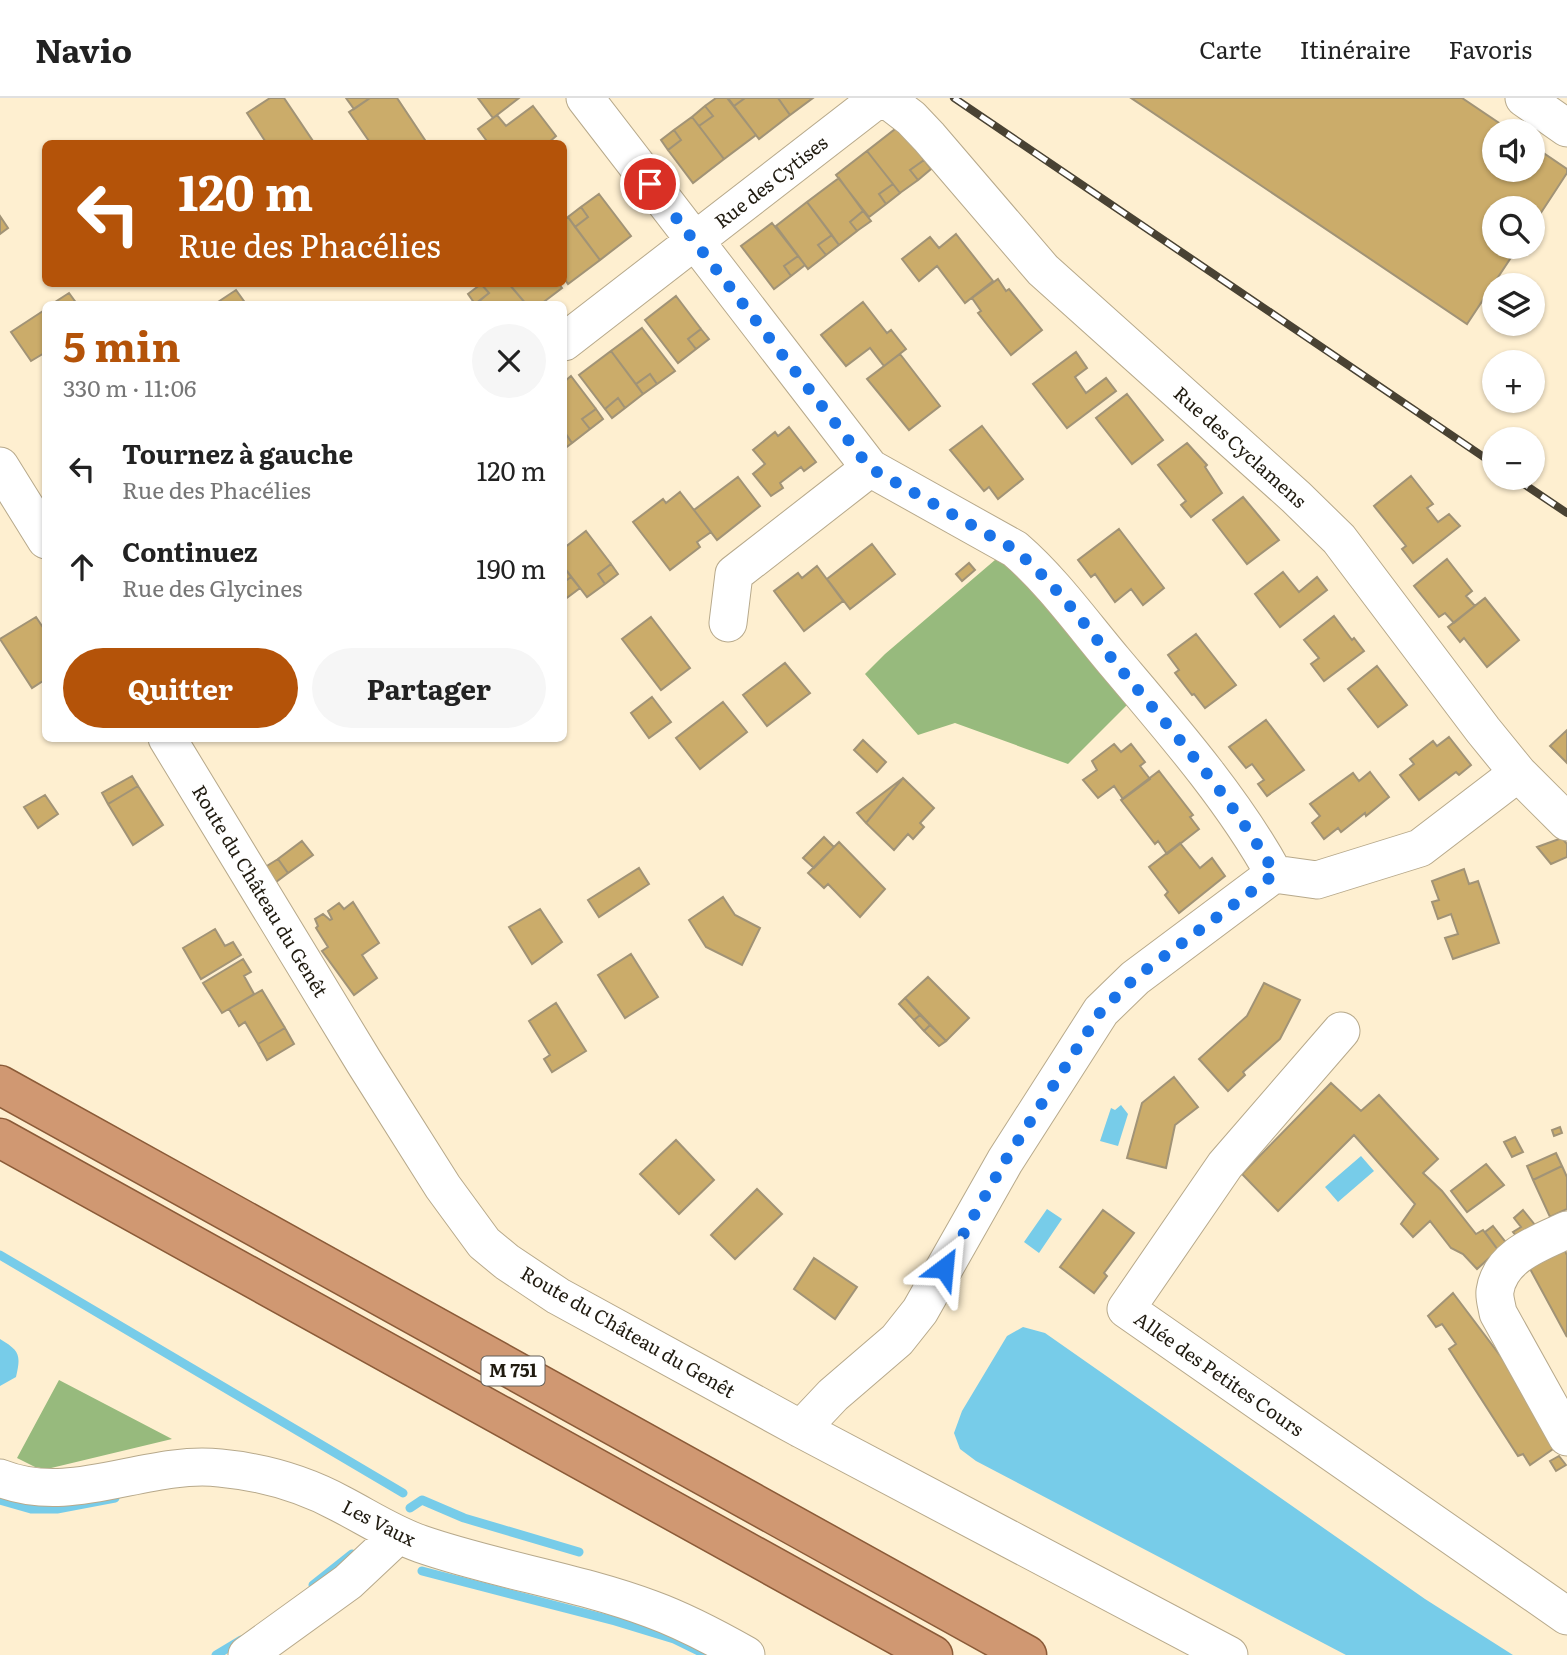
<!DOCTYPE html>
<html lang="fr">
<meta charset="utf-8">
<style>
:root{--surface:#fff;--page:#f6f6f6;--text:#222;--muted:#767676;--line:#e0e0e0;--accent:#b45309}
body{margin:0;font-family:Literata,serif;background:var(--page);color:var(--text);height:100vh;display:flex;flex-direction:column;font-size:26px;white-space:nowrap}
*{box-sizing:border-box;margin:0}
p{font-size:23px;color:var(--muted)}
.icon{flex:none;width:38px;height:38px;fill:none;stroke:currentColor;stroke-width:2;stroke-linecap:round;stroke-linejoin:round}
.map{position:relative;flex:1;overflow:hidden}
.sheet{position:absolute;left:42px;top:203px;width:525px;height:441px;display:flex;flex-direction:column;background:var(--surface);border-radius:10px;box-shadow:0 2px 5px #0004}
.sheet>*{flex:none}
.banner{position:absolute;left:42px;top:42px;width:525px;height:147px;border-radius:10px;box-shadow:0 2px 5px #0004;background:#b45309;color:#fff;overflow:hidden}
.fabs{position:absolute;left:1482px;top:21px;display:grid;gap:14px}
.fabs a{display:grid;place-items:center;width:63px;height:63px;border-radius:50%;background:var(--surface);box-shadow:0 2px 5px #0004;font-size:35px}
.pin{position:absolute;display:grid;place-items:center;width:60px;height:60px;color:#fff;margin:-30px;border:4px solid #fff;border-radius:50%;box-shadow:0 2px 7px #0007}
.me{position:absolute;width:77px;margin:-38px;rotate:29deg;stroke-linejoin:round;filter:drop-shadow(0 0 5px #0008)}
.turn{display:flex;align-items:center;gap:24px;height:147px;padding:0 21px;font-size:32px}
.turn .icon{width:91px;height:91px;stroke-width:2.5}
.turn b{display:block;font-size:49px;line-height:60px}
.round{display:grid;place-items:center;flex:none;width:74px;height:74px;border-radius:37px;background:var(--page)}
.head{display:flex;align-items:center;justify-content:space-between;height:119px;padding:0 21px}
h1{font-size:42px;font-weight:700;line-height:52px;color:var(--accent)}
.primary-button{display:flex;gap:14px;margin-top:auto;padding:14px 21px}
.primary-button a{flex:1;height:80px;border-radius:42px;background:var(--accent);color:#fff;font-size:28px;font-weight:700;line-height:80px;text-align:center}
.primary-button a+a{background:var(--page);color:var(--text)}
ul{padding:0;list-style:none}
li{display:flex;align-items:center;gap:21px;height:98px;padding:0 21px}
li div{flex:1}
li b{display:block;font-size:26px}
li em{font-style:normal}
header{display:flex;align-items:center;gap:42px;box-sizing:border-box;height:98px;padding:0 35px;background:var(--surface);border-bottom:2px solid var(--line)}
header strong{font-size:33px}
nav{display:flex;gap:38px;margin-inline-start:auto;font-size:24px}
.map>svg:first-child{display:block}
</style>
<header>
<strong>Navio</strong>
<nav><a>Carte</a><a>Itinéraire</a><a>Favoris</a></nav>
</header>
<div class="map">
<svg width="1567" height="1557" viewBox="0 0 1567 1557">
<rect width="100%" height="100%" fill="#feefd0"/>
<path fill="#97ba7d" d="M1002,456L1132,602L1068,666L955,625L918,637L865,576L885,556Z
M59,1282L172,1341L47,1371L35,1369L17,1360Z"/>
<path fill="#77cce9" d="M1121,1007L1128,1016L1118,1048L1100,1043L1111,1010L1115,1012Z
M1361,1058L1374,1073L1338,1104L1325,1089Z
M1047,1111L1062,1121L1039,1155L1024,1144Z
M1023,1229L1045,1235L1425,1501L1513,1557H1346L976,1363L960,1351L954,1335L962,1313L1007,1238Z
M0,1241C20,1253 21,1257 16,1279L0,1288Z"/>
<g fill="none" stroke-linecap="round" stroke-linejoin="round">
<path stroke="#77cce9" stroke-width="9" d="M0,1157L403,1395
M0,1402L31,1411H57L115,1400
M410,1410L422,1402L464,1420L579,1454
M422,1473L615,1523L674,1541L707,1557
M313,1487L352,1456
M216,1557L241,1542"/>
</g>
<path fill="#cbac6a" stroke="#a19376" stroke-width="2" d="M270,0H284L315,46H267L247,15Z
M346,0H370L354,11Z
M370,0H397L427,45L371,46L349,14Z
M478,0H519L493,20Z
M716,0H727L756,37L724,61L699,28L713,18L705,8Z
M728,0H745L734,8Z
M745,0H778L790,17L759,41L734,8Z
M778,0H813L790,17Z
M1131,0H1462L1511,33H1494V72H1533V48L1567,71V75L1533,127V110H1494V149H1518L1467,226Z
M533,8L556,38L547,46H489L478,31L497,17L506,28Z
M705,8L713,18L699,28L692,19Z
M692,19L724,61L693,85L668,52L681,42L674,32Z
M899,28L924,62L910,72L918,82L900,95L867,53Z
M674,32L681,42L668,52L661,42Z
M867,53L893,86L879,96L886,106L869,119L836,77Z
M924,62L931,71L918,82L910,72Z
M839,80L863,113L850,124L857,133L839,147L807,104Z
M893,86L900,95L886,106L879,96Z
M599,96L631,138L600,162L575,129L588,119L581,109Z
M807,104L832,137L818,147L826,157L808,171L776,128Z
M581,109L588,119L575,129L568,119Z
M863,113L871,123L857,133L850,124Z
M0,118L8,130L0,136Z
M568,119L600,162L568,186L564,180V123Z
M772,125L798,158L784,168L791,178L774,191L741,148Z
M956,136L993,183L965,205L937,168L919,183L902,161L930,139L939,150Z
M832,137L839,147L826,157L818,147Z
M798,158L805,167L791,178L784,168Z
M998,181L1006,193L1009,191L1042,232L1011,257L978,215L981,213L972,200Z
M481,186L489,195L475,206L468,196Z
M481,186H509L526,206H476L489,195Z
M509,186H559L562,190L541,206H526Z
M236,192L246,206H215Z
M69,195L77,206H52Z
M676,198L701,231L688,241L696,251L678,265L645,222Z
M863,204L887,235L891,232L906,251L884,268L870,250L846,268L821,237Z
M46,211V254L31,263L11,234Z
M642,230L675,273L657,286L650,276L636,286L611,253Z
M701,231L709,241L696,251L688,241Z
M611,253L643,296L625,310L618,300L605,311L579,277Z
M1076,254L1087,270L1075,279L1086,295L1106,280L1116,293L1067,330L1033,286Z
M900,256L940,308L909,332L867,281Z
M650,276L657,286L643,296L636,286Z
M571,278L596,311L582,321L590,331L572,345L564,333V284Z
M1127,296L1163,342L1132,366L1096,320Z
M618,300L625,310L612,320L605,311Z
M596,311L603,321L590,331L582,321Z
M982,328L1023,381L998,401L989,389L984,393L950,352Z
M789,329L816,364L804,373L801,369L780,385L783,390L771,398L753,376L765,366L753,352L775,334L778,338Z
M565,335L572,345L564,351V336Z
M1187,345L1207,367L1205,369L1222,395L1191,419L1181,407L1186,403L1158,367Z
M1411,378L1433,406L1427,410L1438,424L1449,416L1460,428L1413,465L1402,451L1406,448L1374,408Z
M738,379L760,408L717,442L694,412Z
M680,394L711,434L697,444L700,449L670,472L633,424L663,401L666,405Z
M1243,399L1279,442L1247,466L1213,422Z
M1119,431L1164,490L1143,507L1131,491L1115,504L1095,476L1091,479L1078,462Z
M586,433L611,466L598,476L605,486L587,499L564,469V450Z
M872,446L895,476L850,511L827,481Z
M1447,461L1472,493L1466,498L1475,508L1454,525L1445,515L1439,519L1414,488Z
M969,465L975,472L962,483L956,476Z
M611,466L618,476L605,486L598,476Z
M817,468L843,503L804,533L774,493L798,475L802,480Z
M564,469L571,479L564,484Z
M1283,474L1299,494L1317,479L1327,492L1280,529L1255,496Z
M571,479L580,490L564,502V484Z
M1485,500L1519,542L1487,569L1464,540L1460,544L1448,529Z
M1334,518L1352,542L1354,540L1364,553L1324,583L1311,566L1319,560L1304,542Z
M36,519L46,534V581L32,590L0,541Z
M651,519L690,570L661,592L622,541Z
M1196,536L1236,587L1205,610L1194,596L1192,597L1175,575L1179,572L1168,557Z
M785,565L810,595L767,628L743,597Z
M1377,568L1407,607L1378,629L1348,591Z
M652,599L671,624L649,640L631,615Z
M723,604L747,634L700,671L676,640Z
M1266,622L1304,672L1267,698L1258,686L1264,682L1252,666L1246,670L1229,649Z
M1567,632V665L1550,648Z
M1449,639L1471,667L1459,677L1456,674L1419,702L1400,677L1414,666L1410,661L1433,643L1437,648Z
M863,642L886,664L877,674L854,652Z
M1114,646L1121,654L1131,646L1145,664L1140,668L1150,681L1123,701L1114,688L1098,700L1083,682L1097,672L1092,663Z
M1159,673L1193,717L1190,719L1199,731L1167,756L1158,743L1155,746L1121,702Z
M1370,674L1389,699L1366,718L1365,715L1341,734L1338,730L1324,741L1312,725L1320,718L1310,706L1353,675L1359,683Z
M132,678L138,688L108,706L102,695Z
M903,680L934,710L920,725L924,729L913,741L908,736L894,752L866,725Z
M903,680L866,725L857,715Z
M138,688L163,727L133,747L108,706Z
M45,697L58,716L38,730L24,709Z
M824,739L834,749L814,770L803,760Z
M1562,740L1567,746V759L1551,766L1537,749Z
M302,743L313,757L288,775L278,761Z
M839,744L885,791L860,819L828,786L824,790L808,775Z
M1180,745L1200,770L1212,760L1225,778L1179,815L1165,797L1168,794L1149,769Z
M278,761L288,775L272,787L262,771Z
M639,770L649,786L599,819L588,802Z
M1464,771L1469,786L1478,783L1499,845L1453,861L1445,840L1458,836L1451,816L1438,821L1432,804L1439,802L1432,783Z
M723,799L735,817L760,830L742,867L706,849L689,822Z
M353,804L379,845L362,857L377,880L354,897L322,853L328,849L316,830L318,828L315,821L323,816L330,822L332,821L328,813L339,805L344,811Z
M540,811L562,844L532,866L509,829Z
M215,831L225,848L233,844L241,857L201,881L183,850Z
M631,856L658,899L625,920L598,877Z
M243,861L251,874L244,878L254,896L222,915L203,885Z
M928,879L969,920L946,943L905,900Z
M1264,885L1300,902L1280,941L1243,974L1245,977L1228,993L1199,961L1247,918Z
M262,892L285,930L258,946L245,924L239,928L229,911Z
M905,900L920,917L914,922L899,906Z
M556,905L586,953L552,974L544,961L550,957L529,923Z
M920,917L930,927L924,933L914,922Z
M930,927L946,943L939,948L924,933Z
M285,930L294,946L267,962L258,946Z
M1174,979L1198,1009L1175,1027L1166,1070L1127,1060L1142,1005Z
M1331,985L1361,1013L1379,997L1438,1061L1423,1075L1442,1093L1476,1136L1483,1132L1498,1152L1477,1171L1463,1156L1451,1150L1430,1123L1413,1139L1401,1126L1415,1106L1354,1037L1278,1113L1242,1076Z
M1560,1029L1562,1035L1554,1038L1552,1032Z
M1515,1039L1523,1054L1512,1059L1504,1044Z
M676,1042L714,1082L679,1116L640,1076Z
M1556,1055L1562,1068L1533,1082L1527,1068Z
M1486,1066L1504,1087L1467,1114L1451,1093Z
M1562,1068L1567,1079V1111L1550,1119L1533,1082Z
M757,1091L782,1116L735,1161L711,1137Z
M1103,1112L1134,1135L1104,1175L1107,1178L1094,1195L1060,1169Z
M1523,1112L1539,1132L1521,1144L1513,1134L1521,1129L1514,1120Z
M1493,1128L1511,1151L1498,1152L1485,1134Z
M1564,1151L1567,1157V1239L1529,1169Z
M814,1160L857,1189L835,1221L794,1191Z
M1453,1195L1505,1264L1556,1349L1530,1367L1523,1356L1518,1358L1449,1251L1456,1246L1442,1226L1436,1229L1428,1218Z
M1559,1358L1566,1367L1556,1373L1550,1363Z"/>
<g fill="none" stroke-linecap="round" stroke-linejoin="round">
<g stroke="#b7a98b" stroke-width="39">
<path id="minor" d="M585,0L870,370L1015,451C1052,483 1082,525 1114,563C1169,628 1233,701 1274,776
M885,0L911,20L929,39L1043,172L1296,399L1339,441L1483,632L1518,675L1567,724
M1524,0L1567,30
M564,244L879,0
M0,368L46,442
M728,525L734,476L870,370
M167,640L364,964L443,1089L484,1145L507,1164L558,1198L801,1331L1229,1557
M1274,776L1317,782L1420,750L1518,675
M1341,933L1225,1067L1126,1211L1567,1518
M1567,1132C1539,1145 1500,1158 1495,1193C1494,1200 1497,1208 1498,1215L1567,1339
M801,1331L833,1297L897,1242L920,1213L1005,1063L1101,913L1135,880L1274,776
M0,1380C73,1409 145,1362 220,1370C262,1374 304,1386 341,1406C368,1420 392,1436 421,1446C496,1472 576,1483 651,1511C684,1523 716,1540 746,1557
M247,1557L348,1484L397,1438"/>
</g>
<g stroke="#8b5b38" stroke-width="41">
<path id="trunk" d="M0,987L1027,1557
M0,1040L933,1557"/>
</g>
<use href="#minor" stroke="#fff" stroke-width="37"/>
<use href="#trunk" stroke="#d09872" stroke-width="38"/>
<g stroke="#494233" stroke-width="8">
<path id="rail" d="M954,0L1494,366
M1515,380L1567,415"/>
</g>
<use href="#rail" stroke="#fff" stroke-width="5" stroke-dasharray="16" stroke-linecap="butt"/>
</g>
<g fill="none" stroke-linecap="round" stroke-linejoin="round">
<path stroke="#1a73e8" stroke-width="12" stroke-dasharray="0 21.6" d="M650,86L870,370L1014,451C1054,484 1085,527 1117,567C1172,633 1233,701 1275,776L1135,880L1101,913L1005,1063L944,1170"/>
</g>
<g text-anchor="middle" stroke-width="6" stroke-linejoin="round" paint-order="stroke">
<rect fill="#fff" stroke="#635f58" stroke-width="2" x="481.5" y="1258.5" width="63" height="29" rx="5"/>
<g font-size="18" font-weight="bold" fill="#201b10">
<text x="513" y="1279">M 751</text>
</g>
<g font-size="19" fill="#201b10" stroke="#fff">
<text transform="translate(771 84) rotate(-38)" y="7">Rue des Cytises</text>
<text transform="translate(1240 349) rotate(42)" y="7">Rue des Cyclamens</text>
<text transform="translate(260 793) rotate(59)" y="7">Route du Château du Genêt</text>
<text transform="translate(628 1234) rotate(30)" y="7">Route du Château du Genêt</text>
<text transform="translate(1219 1276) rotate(35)" y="7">Allée des Petites Cours</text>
<text transform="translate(379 1425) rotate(27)" y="7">Les Vaux</text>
</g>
</g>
</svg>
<div class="fabs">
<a><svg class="icon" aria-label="sound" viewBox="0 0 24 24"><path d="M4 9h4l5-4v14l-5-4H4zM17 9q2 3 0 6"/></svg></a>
<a><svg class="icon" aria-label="search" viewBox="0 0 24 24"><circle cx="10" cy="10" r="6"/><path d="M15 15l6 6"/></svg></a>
<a><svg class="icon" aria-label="layers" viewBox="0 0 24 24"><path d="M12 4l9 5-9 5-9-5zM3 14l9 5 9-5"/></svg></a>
<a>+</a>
<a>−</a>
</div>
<div class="pin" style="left:650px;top:86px;background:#d93025"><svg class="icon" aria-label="arrive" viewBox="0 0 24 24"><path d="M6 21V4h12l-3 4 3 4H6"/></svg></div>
<svg class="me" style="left:944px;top:1170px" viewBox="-20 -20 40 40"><path d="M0-17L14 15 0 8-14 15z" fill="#1a73e8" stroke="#fff" stroke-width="4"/></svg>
<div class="banner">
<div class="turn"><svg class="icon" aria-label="left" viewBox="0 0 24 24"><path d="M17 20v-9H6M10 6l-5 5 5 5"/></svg><div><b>120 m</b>Rue des Phacélies</div></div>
</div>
<section class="sheet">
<div class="head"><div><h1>5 min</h1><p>330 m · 11:06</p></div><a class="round"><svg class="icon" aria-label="close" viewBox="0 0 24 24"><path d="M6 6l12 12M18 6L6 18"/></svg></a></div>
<ul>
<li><svg class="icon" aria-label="left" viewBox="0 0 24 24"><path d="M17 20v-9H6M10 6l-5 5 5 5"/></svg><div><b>Tournez à gauche</b><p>Rue des Phacélies</p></div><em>120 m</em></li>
<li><svg class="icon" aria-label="ahead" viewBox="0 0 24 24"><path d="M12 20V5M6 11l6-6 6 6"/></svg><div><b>Continuez</b><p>Rue des Glycines</p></div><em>190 m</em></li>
</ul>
<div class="primary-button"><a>Quitter</a><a>Partager</a></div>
</section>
</div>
